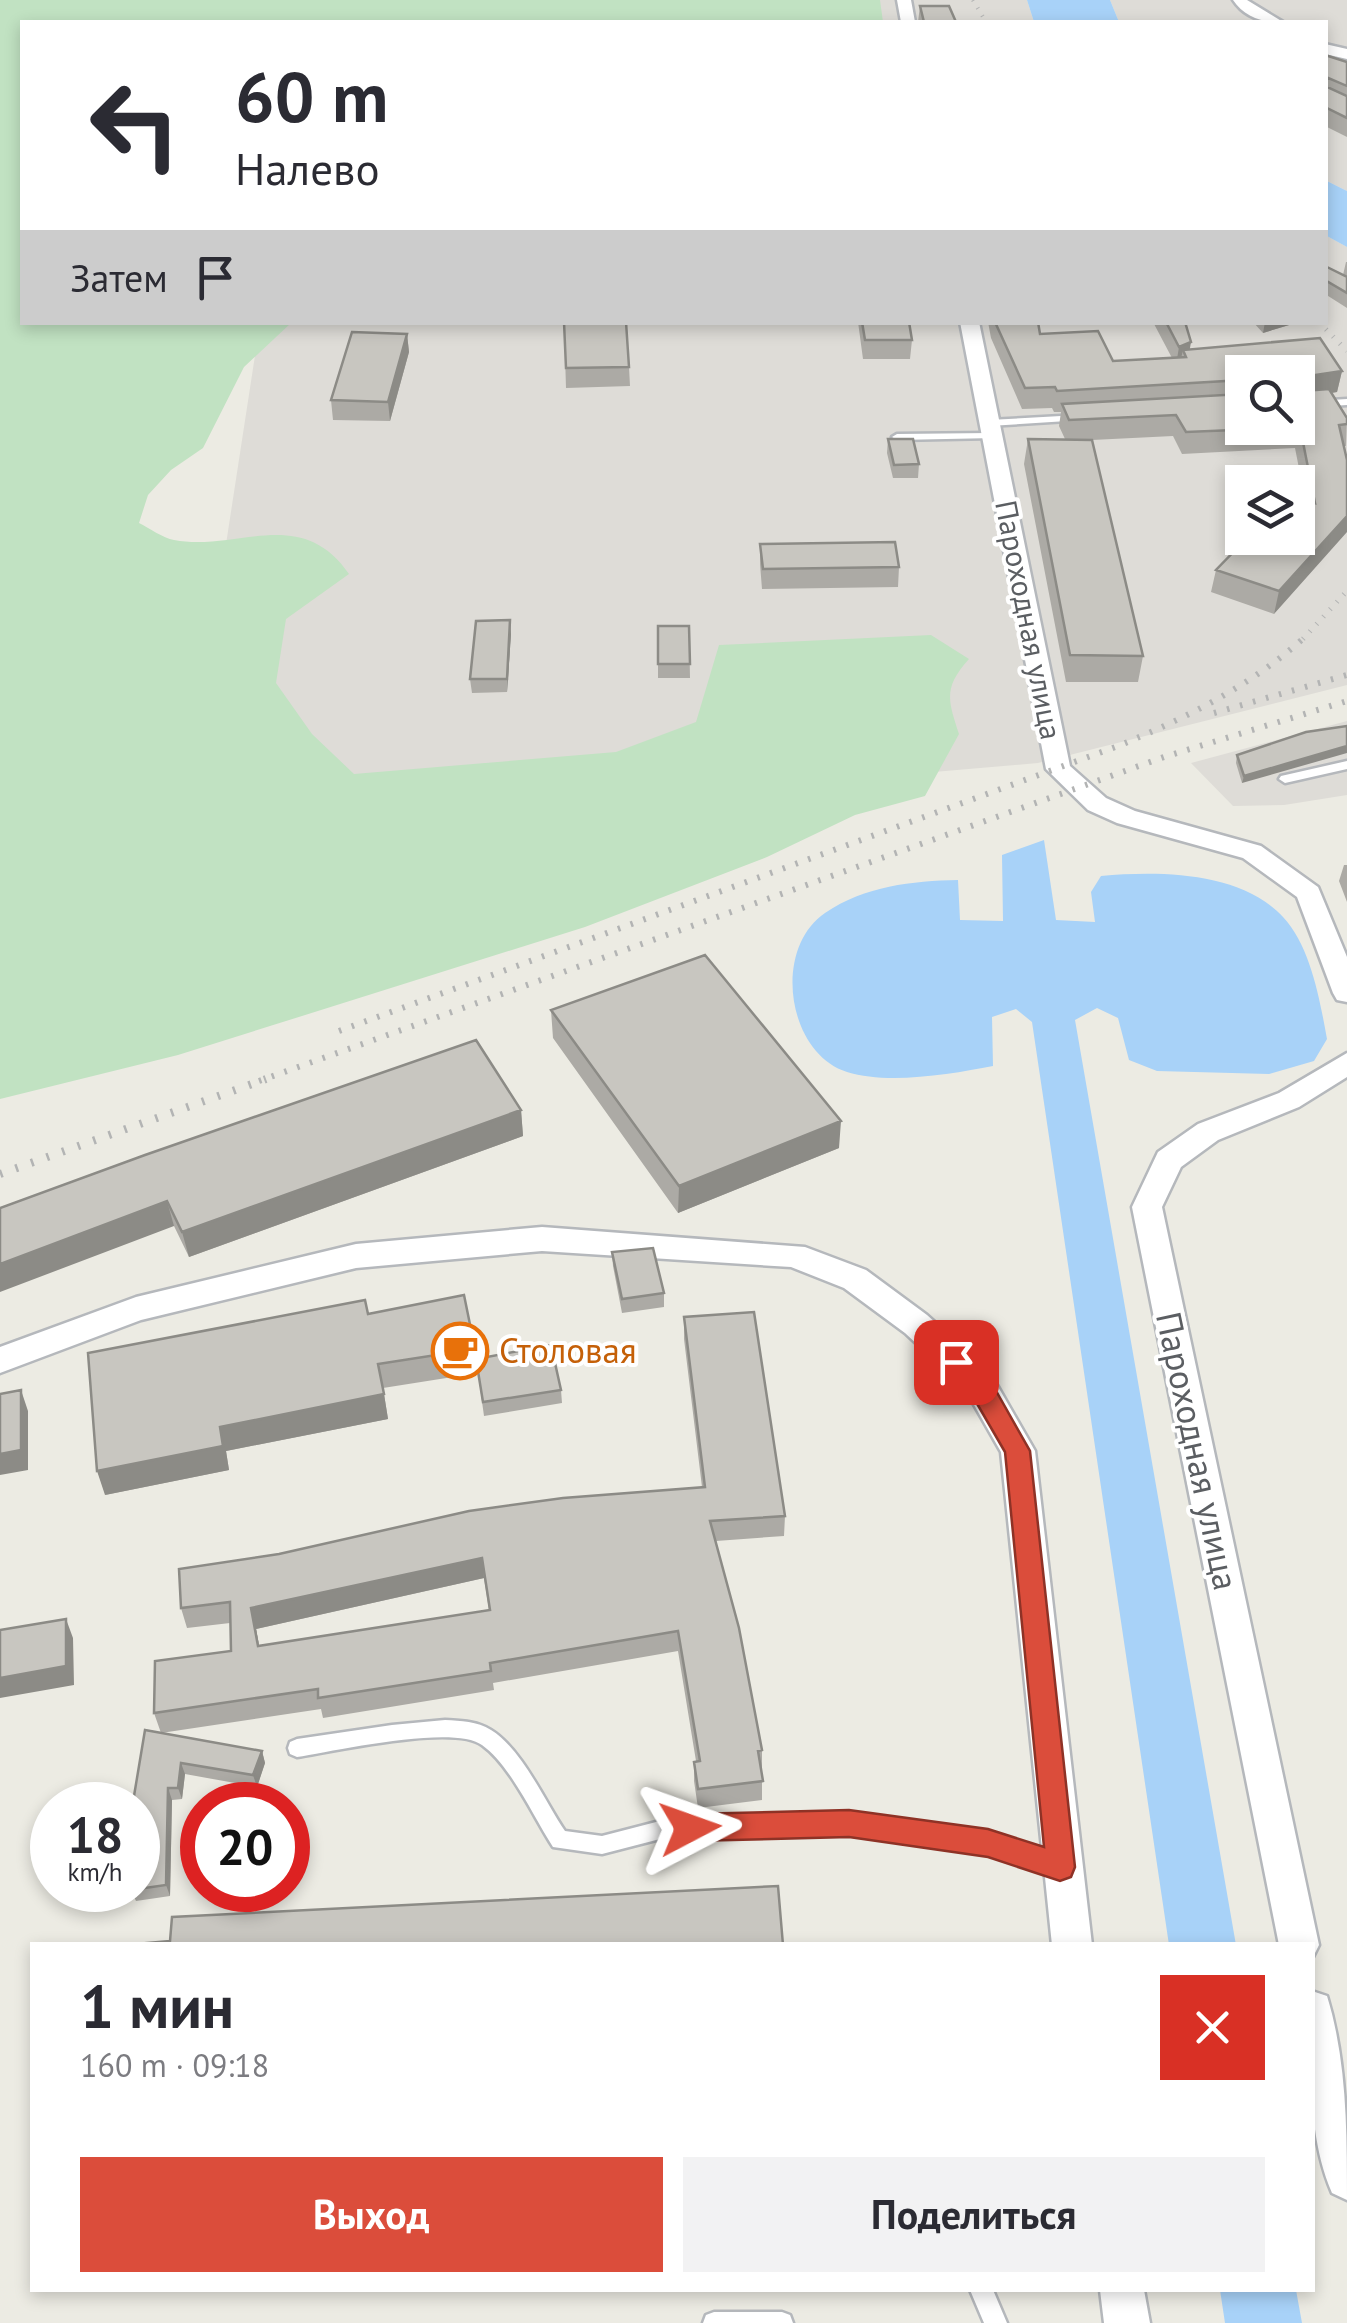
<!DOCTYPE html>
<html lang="ru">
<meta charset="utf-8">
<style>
:root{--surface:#fff;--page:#f2f2f3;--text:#2b2b33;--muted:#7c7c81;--accent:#db4d3b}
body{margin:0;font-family:"PT Sans",sans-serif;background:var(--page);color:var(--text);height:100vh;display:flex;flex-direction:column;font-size:38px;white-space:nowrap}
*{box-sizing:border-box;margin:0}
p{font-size:32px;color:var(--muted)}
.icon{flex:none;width:55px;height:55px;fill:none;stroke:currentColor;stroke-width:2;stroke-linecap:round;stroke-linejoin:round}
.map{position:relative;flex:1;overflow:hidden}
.sheet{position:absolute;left:30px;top:1942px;width:1285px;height:350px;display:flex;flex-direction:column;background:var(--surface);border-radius:0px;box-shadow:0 5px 15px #0003}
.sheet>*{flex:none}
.banner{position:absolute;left:20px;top:20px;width:1308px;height:305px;border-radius:0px;box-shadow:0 5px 15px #0003;background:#fff;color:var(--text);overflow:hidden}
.controls{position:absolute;left:1225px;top:355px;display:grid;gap:20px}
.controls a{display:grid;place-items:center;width:90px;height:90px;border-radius:0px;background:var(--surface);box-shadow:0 5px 15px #0003;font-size:50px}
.speed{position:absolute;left:30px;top:1782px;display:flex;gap:20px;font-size:50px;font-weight:700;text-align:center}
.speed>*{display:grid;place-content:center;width:130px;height:130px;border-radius:50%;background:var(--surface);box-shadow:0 5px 15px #0003;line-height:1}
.speed small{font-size:25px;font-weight:400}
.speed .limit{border:15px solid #d22;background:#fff;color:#111}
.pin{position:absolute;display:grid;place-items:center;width:85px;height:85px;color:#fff;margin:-42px;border-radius:20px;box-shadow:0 5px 15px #0006}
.me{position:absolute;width:110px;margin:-55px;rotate:86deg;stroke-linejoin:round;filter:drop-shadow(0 0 8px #0008)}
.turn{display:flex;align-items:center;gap:35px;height:210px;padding:0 50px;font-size:45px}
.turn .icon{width:130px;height:130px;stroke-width:2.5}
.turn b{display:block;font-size:70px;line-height:85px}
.then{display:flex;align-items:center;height:95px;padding:0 50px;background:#0003;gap:20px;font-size:38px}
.round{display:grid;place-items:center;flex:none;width:105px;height:105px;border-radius:0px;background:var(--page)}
.head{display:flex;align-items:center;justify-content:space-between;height:170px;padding:0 50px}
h1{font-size:60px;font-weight:600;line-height:75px}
.primary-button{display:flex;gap:20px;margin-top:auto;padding:20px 50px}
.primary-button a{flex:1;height:115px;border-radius:0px;background:var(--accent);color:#fff;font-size:40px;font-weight:600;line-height:115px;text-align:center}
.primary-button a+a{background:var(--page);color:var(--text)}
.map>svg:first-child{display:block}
</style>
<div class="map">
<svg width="1347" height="2323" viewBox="0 0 1347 2323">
<rect width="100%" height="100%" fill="#ecebe3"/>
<path fill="#dedcd7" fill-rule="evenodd" d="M310,0H1027L1034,22H307Z
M1110,0H1347V191L1325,180V22H1119Z
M1325,235L1347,247V685L1038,763L181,837L260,323L1325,322ZM1242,372H1298V428H1242ZM1242,482H1298V538H1242Z
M1347,721V795L1284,805L1233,806L1191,763Z"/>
<path fill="#c1e2c2" d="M0,0H880L883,22H22V322L291,323L244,367L203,448L171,470L148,495L139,523C149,528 163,538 174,540C237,552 301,504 349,574L286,619L276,683L312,734L354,774L616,752L696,722L719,645L931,635L969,659C943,688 948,700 959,734L925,796L855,815L767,857L585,927L178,1055L0,1099Z"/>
<path fill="#a8d2f8" d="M1027,0H1110L1119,22H1034Z
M1325,180L1347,191V247L1325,235Z
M1044,840L1056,920L1095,922L1091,892L1101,876C1159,871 1240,871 1283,917C1311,947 1320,1001 1327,1039L1314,1061L1269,1074L1157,1071L1129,1060L1118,1018L1097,1008L1075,1020L1236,1945H1169L1032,1022L1016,1009L992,1017L993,1066C952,1074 888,1085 847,1072C787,1053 772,949 825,913C865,886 912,881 958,880L960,920L1003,921L1002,855Z
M1220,2290H1296L1302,2323H1225Z"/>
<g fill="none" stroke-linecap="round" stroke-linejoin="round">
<g stroke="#b5b8bc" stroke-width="5">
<path id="lane" d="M1347,399V405L1298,408V402Z
M1079,415L1083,416V420L989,426L984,423L989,420Z
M991,433L995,434V438L897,440L892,437L897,434Z
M1347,761V769L1285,783L1279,779L1281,776Z
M445,1720C461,1721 477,1721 491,1730C522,1749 545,1802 565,1831L602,1836L660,1821L849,1814L987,1834L1067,1860L1070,1867L1067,1874L1060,1876L987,1852L849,1832L660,1839L602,1854L553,1847C533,1816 511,1766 482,1745C454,1724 334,1751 297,1757L290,1754L288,1748L290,1742L297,1739L392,1725Z
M970,2290H993L1007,2323H984Z
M714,2312H782L790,2315L793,2323H703L706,2315Z"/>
</g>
<g stroke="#b5b8bc" stroke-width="5">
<path id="street" d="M897,0H911L915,22H901Z
M1233,0H1247L1283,22C1263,23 1244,17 1233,0Z
M1325,44L1347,49V59L1325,54Z
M960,322H979L1070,766L1106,798L1135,811L1261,846L1318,887L1347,957V1002L1337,1000L1333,993L1297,897L1243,858L1117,823L1088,810L1046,769Z
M1347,1053V1077L1299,1107L1218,1140L1181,1167L1162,1207L1319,1945L1312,1959V1945H1279L1132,1207L1158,1152L1198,1124L1279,1093Z
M542,1227L805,1247L866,1270L927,1315L989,1371L1035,1451L1092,1945H1052L1001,1452L965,1389L905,1333L844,1288L791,1267L542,1251L356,1268L141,1320L0,1373V1347L136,1297L356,1244Z
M1312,1991L1327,1996C1347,2061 1347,2132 1347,2200L1332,2193C1305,2130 1312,2058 1312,1991Z
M1100,2290H1144L1150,2323H1104Z"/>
</g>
<use href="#lane" fill="#fff" fill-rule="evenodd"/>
<use href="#street" fill="#fff" fill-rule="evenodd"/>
<path stroke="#b3b4b4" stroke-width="4" stroke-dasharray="1 8" stroke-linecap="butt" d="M973,0L986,22"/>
<path stroke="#b3b4b4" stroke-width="5" stroke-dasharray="1 9" stroke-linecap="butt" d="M1319,322L1347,351
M1303,639L1347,591"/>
<path stroke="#b3b4b4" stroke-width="6" stroke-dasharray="2.5 11" stroke-linecap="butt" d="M1214,713L1347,675
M339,1031L1118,746C1186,718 1251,686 1306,636
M259,1081L1164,757L1347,701"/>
<path stroke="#b3b4b4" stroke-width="8" stroke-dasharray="2.5 14" stroke-linecap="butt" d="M0,1174L266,1079"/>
</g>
<path fill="#acaaa5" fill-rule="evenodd" d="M920,6L956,22H918Z
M1325,55L1347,62V137L1325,126Z
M1346,262H1347V308L1325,294V268L1343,275Z
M564,322L629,367L630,386L566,388Z
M858,322H909L912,340L910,359H863Z
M988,322H1038L1040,334L1113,361L1172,358L1153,322H1185L1190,350L1342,371L1337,392L1331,393L1347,418L1346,446H1344L1274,614L1211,592L1216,570L1305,499L1295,448L1182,454L1173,436L1092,440L1143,656L1138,682H1066L1024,464L1028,439H1065L1059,426L1061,412H1054L1052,408L1022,409L991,338ZM1242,372L1298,428H1242Z
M1253,322H1299L1263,333Z
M407,334L409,352L390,421L333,420L331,400Z
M888,439L919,464L918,478H893L887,453Z
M760,544L899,567L898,587L762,589L760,564Z
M658,626H689L690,678H658Z
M511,634L507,692L472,693L470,679Z
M1306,732L1242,783L1236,763L1237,755Z
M1344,865H1347V902L1339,881Z
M551,1010L839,1148L678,1213L553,1038Z
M521,1110L523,1136L189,1257L174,1226L0,1208Z
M612,1252L664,1293V1307L622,1313L613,1266Z
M368,1314L475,1349L476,1359L561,1390L562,1403L484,1416L478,1373L383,1388L388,1419L226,1451L229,1470L105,1495Z
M684,1317L785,1516L784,1536L716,1541L762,1750V1800L698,1808L694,1781V1762L696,1761L678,1651L493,1683L494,1690L323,1718L321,1709L161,1733L154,1713L231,1651L230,1623L187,1628L181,1608L702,1487L684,1339ZM484,1578L489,1610L259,1646L256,1629Z
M145,1730L262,1751L265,1763L257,1787L185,1774L182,1799L172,1800L170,1896L136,1901L131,1890H138V1805Z"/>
<path fill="#8c8b86" d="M1265,322H1299L1263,333Z
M407,334L409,352L390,421L388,402Z
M1191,342L1188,360L1183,350L1180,363L1176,365L1179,347Z
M1342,371L1337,392L1298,398V394L1303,377Z
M1347,516V532L1274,614L1279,591Z
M510,620L511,634L507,692V679Z
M1347,746V753L1242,783L1244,776Z
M521,1110L523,1136L189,1257L182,1232Z
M841,1121L839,1148L678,1213L679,1186Z
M167,1201L174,1226L0,1292V1264Z
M21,1390L28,1411V1470L0,1475V1454Z
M384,1394L388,1419L226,1451L229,1470L105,1495L97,1471L220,1427Z
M482,1558L484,1578L256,1629L263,1666L251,1608Z
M66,1619L73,1638L74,1685L0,1698V1678Z
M262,1751L265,1763L257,1787L253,1775Z
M181,1763L185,1774L182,1799L178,1788Z
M168,1788L172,1800L170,1896L166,1885Z"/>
<path fill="#c8c6c0" stroke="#8c8b86" stroke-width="2.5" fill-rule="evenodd" d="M920,6H949L956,22H924Z
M1325,55L1347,62V86L1326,77L1327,87L1347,96V118L1325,107Z
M1327,267L1347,277V293L1325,280V268Z
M564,322H626L629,367L566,368Z
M862,322H909L912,340H865Z
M995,322H1038L1040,334L1098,331L1113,361L1186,357L1183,350L1320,338L1342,371L1303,377L1299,387L1303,391L1329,389L1347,418V424L1339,425L1347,460V516L1279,591L1216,570L1247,538H1298V497L1315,503L1300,427H1298V372H1242V380L1057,391L1055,387L1025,388Z
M1166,322H1185L1191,342L1179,347Z
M352,332L407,334L388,402L331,400Z
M1242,394V428H1285L1186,432L1176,415L1069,420L1062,404Z
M888,439H913L919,464L894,465Z
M1028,439L1092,440L1143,656L1070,655Z
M895,542L899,567L763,569L760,544Z
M510,620L507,679H470L476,621Z
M658,626H689L690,664H658Z
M1347,726V746L1244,776L1237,755L1306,732Z
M705,955L841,1121L679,1186L551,1010Z
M476,1040L521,1110L182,1232L167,1201L0,1264V1208L145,1155Z
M653,1248L664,1293L622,1299L612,1252Z
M464,1295L475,1349L378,1364L384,1394L220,1427L223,1446L97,1471L88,1353L365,1300L368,1314Z
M754,1312L785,1516L710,1521L739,1628L762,1750L758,1751L763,1781L698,1789L694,1762L700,1761L678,1631L490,1663L491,1671L318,1698V1689L154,1713L155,1661L231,1651L230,1602L181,1608L179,1569L279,1554L469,1511L563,1498L705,1487L684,1317ZM482,1558L490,1610L258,1646L251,1608Z
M551,1345L561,1390L483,1402L476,1359Z
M21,1390V1450L0,1454V1394Z
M66,1619V1666L0,1678V1630Z
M145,1730L262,1751L253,1775L181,1763L178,1788H168L166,1885L138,1889V1805H133L134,1796Z
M778,1886L783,1945H124L170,1941L172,1917Z"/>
<path fill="#db4d3b" stroke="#8e3226" stroke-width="2.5" d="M956,1352L986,1373L1030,1451L1075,1867L1071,1877L1060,1881L988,1857L849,1837L690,1841L680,1837L676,1828L680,1818L690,1814L849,1810L988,1829L1044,1847L1005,1452L968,1388L944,1362L948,1355Z"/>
<defs>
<g id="cafe-ring" transform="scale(2.875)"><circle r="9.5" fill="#fff" stroke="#e8710a" stroke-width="1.5"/><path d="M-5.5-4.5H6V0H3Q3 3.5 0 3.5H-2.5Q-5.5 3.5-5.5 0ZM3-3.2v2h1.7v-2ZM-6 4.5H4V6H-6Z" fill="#e8710a"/></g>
</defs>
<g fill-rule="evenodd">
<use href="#cafe-ring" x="460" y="1351"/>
</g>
<g text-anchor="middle" stroke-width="8" stroke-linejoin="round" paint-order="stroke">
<g font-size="30" fill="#5b5e62" stroke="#fff">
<text transform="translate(1028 620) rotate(79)" y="10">Пароходная улица</text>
</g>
<g font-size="35" fill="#c56008" stroke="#fff" text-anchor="start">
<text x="499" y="1363">Столовая</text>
</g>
<g font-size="35" fill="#5b5e62" stroke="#fff">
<text transform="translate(1197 1451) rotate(78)" y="12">Пароходная улица</text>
</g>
</g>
</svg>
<div class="controls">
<a><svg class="icon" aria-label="search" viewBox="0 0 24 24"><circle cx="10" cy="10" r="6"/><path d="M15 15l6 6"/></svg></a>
<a><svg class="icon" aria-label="layers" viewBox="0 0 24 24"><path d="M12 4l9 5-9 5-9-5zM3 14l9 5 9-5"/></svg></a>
</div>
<div class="speed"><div>18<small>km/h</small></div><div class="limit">20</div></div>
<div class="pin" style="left:956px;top:1362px;background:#d93025"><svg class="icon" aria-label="arrive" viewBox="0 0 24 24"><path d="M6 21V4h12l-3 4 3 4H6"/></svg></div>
<svg class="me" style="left:690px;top:1828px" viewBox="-20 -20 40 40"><path d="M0-17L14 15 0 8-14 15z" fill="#db4d3b" stroke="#fff" stroke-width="4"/></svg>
<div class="banner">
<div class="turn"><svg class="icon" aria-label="left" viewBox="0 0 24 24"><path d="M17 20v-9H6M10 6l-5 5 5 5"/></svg><div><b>60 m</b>Налево</div></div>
<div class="then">Затем<svg class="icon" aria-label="arrive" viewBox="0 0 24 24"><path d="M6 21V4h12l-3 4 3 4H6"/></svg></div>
</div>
<section class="sheet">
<div class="head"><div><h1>1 мин</h1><p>160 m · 09:18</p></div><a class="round" style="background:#d93025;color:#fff"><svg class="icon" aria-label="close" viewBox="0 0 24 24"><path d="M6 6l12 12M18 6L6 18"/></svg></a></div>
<div class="primary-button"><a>Выход</a><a>Поделиться</a></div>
</section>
</div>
